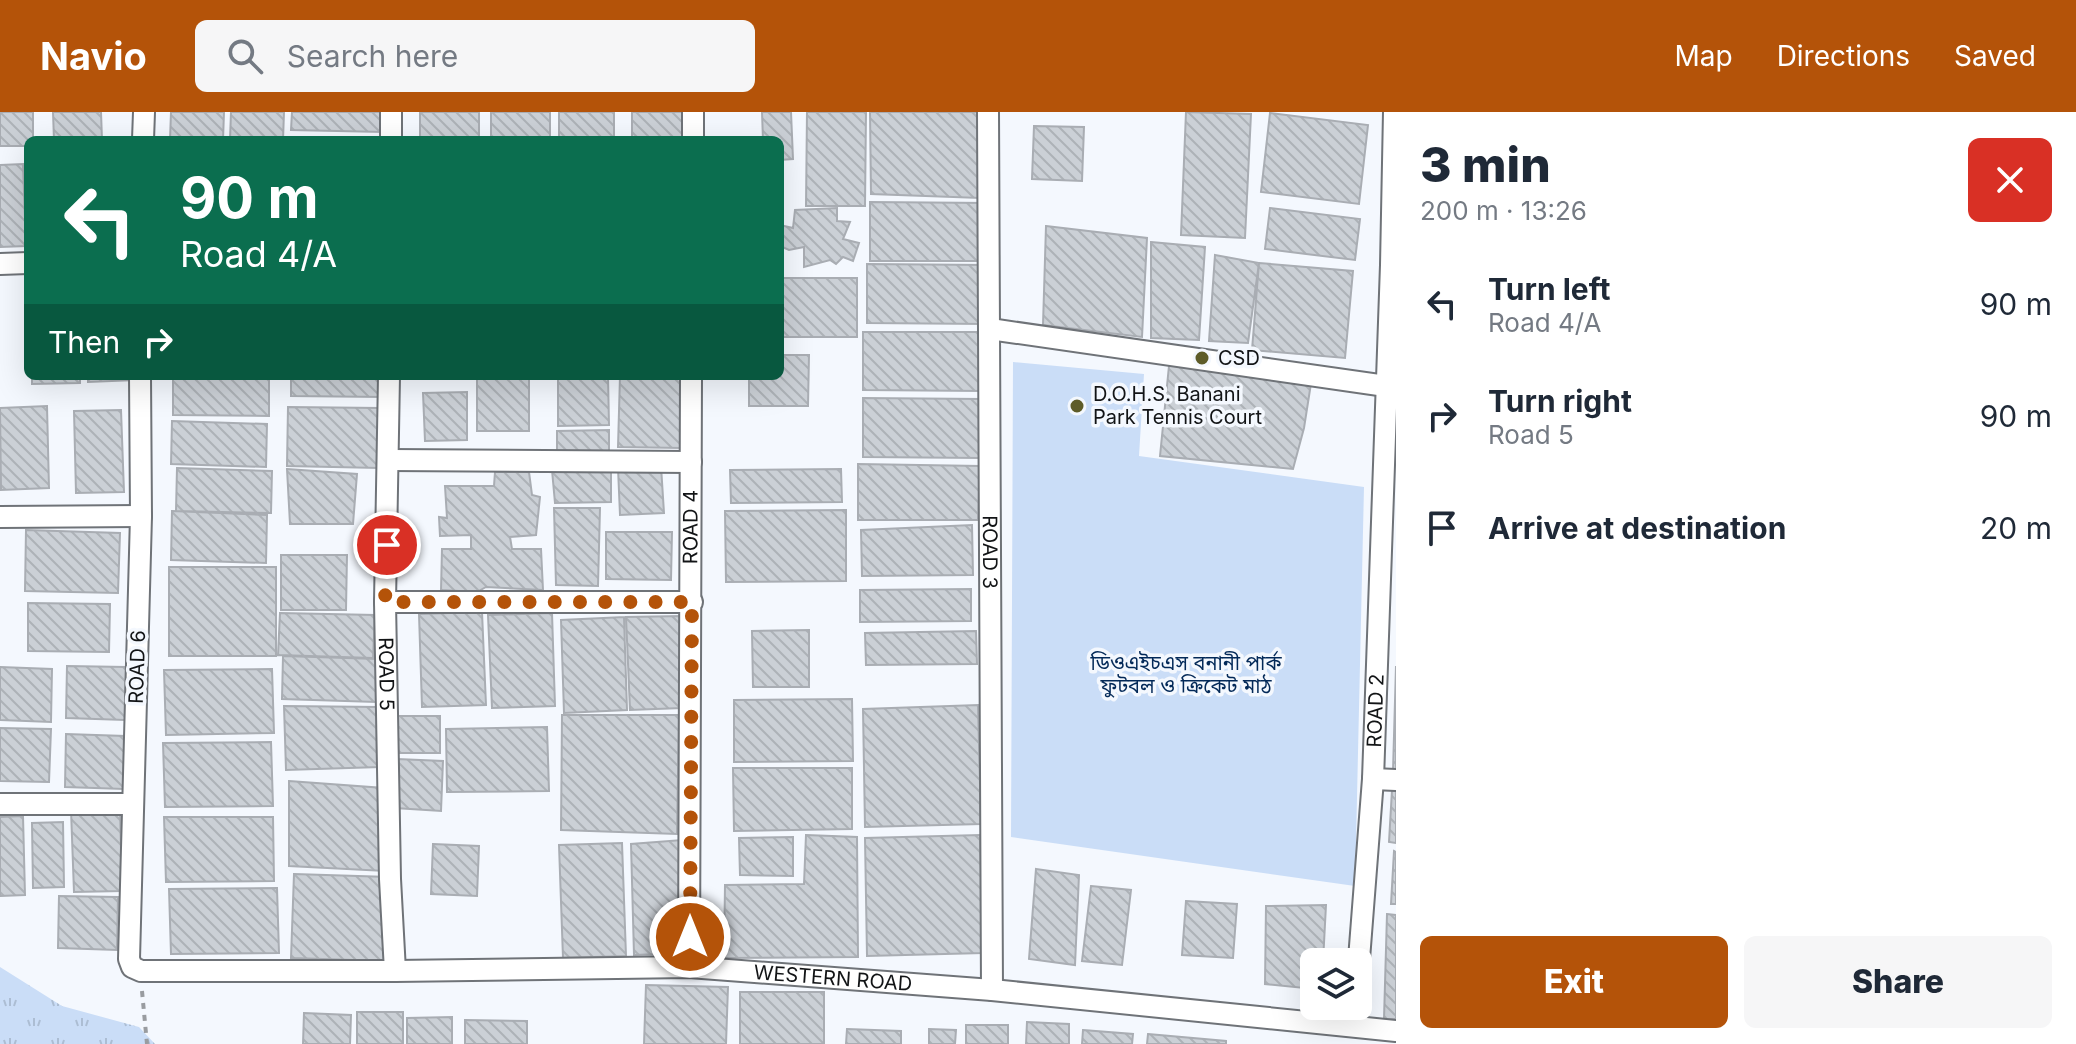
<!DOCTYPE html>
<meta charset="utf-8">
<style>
:root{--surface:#fff;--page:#f6f6f7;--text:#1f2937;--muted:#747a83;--accent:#b45309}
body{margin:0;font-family:Inter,"Noto Sans Bengali",sans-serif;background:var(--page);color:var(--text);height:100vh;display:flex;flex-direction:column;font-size:30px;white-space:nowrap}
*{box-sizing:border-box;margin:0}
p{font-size:26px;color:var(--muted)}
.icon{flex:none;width:44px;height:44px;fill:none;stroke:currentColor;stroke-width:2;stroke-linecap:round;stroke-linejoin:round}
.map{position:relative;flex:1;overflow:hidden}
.side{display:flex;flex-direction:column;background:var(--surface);width:680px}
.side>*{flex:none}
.top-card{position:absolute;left:24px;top:24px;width:760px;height:244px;border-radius:12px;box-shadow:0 8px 32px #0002;background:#0b6e4f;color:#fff;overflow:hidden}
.buttons{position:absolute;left:1300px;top:836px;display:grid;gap:16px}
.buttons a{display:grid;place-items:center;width:72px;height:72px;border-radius:12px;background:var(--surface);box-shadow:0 8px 32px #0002;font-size:40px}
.pin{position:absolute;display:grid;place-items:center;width:68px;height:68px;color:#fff;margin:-34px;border:4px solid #fff;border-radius:50%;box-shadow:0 2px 8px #0007}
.me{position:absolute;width:88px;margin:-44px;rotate:0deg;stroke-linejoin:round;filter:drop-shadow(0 0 6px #0008)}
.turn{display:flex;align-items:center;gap:28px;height:168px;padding:0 24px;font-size:36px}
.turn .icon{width:104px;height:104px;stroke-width:2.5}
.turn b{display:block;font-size:56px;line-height:68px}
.then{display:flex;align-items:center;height:76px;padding:0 24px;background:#0003;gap:16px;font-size:30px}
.round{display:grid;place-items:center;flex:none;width:84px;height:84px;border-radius:12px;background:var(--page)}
.head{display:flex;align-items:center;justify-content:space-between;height:136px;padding:0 24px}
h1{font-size:48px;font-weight:800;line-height:60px}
.cta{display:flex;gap:16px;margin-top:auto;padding:16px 24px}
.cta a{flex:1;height:92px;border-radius:12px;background:var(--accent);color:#fff;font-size:32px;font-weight:800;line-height:92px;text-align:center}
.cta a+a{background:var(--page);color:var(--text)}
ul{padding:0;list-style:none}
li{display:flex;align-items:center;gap:24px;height:112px;padding:0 24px}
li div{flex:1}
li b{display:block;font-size:30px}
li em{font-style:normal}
header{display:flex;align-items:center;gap:48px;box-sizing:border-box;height:112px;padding:0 40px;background:var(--accent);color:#fff}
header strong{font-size:38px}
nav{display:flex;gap:44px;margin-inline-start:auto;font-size:28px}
.search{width:560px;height:72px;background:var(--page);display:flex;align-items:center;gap:20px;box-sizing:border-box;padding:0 28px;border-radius:12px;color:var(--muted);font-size:30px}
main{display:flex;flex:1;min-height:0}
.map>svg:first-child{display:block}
</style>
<header>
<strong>Navio</strong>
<div class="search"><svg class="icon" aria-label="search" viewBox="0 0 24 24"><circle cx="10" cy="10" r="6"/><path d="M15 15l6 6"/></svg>Search here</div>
<nav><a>Map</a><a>Directions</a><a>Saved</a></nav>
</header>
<main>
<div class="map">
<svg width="1396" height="932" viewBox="0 0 1396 932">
<defs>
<pattern id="grass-tufts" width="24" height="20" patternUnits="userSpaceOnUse" patternTransform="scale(2)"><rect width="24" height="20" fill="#caddf7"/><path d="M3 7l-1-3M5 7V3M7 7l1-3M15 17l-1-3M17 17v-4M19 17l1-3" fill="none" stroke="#acbdd3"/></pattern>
<pattern id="building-back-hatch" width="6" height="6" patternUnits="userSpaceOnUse" patternTransform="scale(2)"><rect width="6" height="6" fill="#cbd0d6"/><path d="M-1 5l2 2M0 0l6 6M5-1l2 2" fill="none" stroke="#adb2b7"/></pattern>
</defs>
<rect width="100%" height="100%" fill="#f4f8fe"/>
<path fill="url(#grass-tufts)" d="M0,855L62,894L139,915L155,932H0Z"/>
<path fill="#caddf7" d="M1013,250L1144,262L1139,344L1364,375L1355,774L1011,725Z"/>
<path fill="url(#building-back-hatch)" stroke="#a9adb3" stroke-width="2" d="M0,0H33V28H28V34H0Z
M53,0H101L102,28H54Z
M171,0H224L223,28H170Z
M231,0H284L283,28H230Z
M292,0H383V20L291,18Z
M420,0H479V28H420Z
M491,0H550V28H491Z
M559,0H614V28H559Z
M632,0H687V28H632Z
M762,0H791L793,47L780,48V28H763Z
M807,0H866L865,94H806Z
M870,0H978L980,86L871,82Z
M1186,0L1251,2L1245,126L1181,123Z
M1270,1L1368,13L1359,92L1261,80Z
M1034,14L1084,15L1082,69L1032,67Z
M23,52L26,134L0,135V53Z
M870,90L988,91V149H870Z
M837,96V109L850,110L843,127L859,131L853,149L843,145L836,152L830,148L804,155V135L789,138L780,134V113L793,116L795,98Z
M1270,96L1360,107L1355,148L1265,137Z
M1046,114L1147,126L1142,225L1043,213Z
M1151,130L1205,135L1199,228L1151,226Z
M1215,143L1259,151L1248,231L1209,229Z
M1259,151L1353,159L1345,246L1252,238Z
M867,152L986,153V212L867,211Z
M780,166H857V225H780Z
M863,220H982L981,279L863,278Z
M780,243H809L808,294H749V264H780Z
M1170,244L1312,265L1304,316L1293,357L1160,344Z
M32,264H80V271L32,272Z
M88,264H136V268L88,270Z
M173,264H269V304L173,303Z
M291,264H383V285L291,284Z
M477,264H529V319H477Z
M608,264L609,313L558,314V266Z
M620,264H682L681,336L618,335Z
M467,280V328L425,329L423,281Z
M863,286L982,287L981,346L863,345Z
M47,294L49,376L1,378L0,296Z
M288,295L380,296L379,356L287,354Z
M121,298L124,380L76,381L74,299Z
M172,309L267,312L266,355L171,352Z
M609,318V344L557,345V319Z
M858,352L980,354L978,408H858Z
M661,354L664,401L620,403L618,356Z
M177,356L272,359L271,401L176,399Z
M287,357L357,362L353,412H290Z
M611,357V390L555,391L552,358Z
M841,357L842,390L731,391L730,358Z
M495,360H529L532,383L540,385L536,423L510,425L512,437H541L543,478L486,475L477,480L441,478L442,437H471V423L440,424L439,405L447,406L445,374H494Z
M554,396H600L598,474L556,473Z
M846,398V469L726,470L725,399Z
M172,399L267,403L266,451L171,448Z
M972,413L973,463L862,464L861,418Z
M26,418L120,421L118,481L25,479Z
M606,420H672L671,468L606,467Z
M281,443H347L346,498H281Z
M169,455H276V544H169Z
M971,477V509L860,510V478Z
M28,491L110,492L109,540L28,539Z
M482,500L486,593L422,595L419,502Z
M280,501L375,503L373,546L278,543Z
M552,501L555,594L492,596L488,503Z
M682,504V596L630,598L626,505Z
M624,505L627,598L564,601L561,508Z
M809,518V575H753L752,519Z
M976,519L977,552L866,553L865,521Z
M283,544L378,547L376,590L282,587Z
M67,554L126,555L125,608L66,606Z
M1396,554V659H1393Z
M0,555L52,557L51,610L0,608Z
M272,557L274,621L166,623L164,558Z
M852,587L853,649L734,650V588Z
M978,593L981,712L865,715L863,597Z
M284,594L379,595L380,655L286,658Z
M562,603H679L677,722L561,718Z
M395,604H440V641H395Z
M547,615L549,679L447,680L446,617Z
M0,616L51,617L49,670L0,669Z
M66,622L125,624L124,677L65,675Z
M271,630L273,694L165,695L163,631Z
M397,647L443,649L441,699L395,696Z
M733,656H852V717L734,719Z
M289,669L384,676L385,759L289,754Z
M1392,678H1396V731L1389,730Z
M120,697L122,779L74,780L71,698Z
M23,704L25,783L0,784V705Z
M164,705H273L274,769L166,770Z
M63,710L64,775L33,776L32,711Z
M806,723L857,725L858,845L724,846L725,773L804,772Z
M980,723L983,841L867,844L865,726Z
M793,725V764L740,763L739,726Z
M682,728L685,841L634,843L631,732Z
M622,731L626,844L563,846L559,733Z
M433,732L479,734L477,784L431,782Z
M1394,739L1396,740V792H1391Z
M1036,757L1079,763L1075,853L1029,847Z
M294,762L389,765L387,849L291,846Z
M1091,774L1131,778L1122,853L1082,849Z
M277,776L279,841L171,842L169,777Z
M59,784L118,785L117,838L58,836Z
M1186,789L1237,792L1233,846L1182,843Z
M1326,793L1323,850H1314V877L1265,872L1266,794Z
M1387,802L1396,803V907H1384Z
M646,873L728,875L726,932H644Z
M740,880H824V932H740Z
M357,900H403V932H357Z
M304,901L351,903L350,932H303Z
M452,905V932H407V906Z
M465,908L527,909V932H465Z
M1027,910L1069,912V932H1026Z
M966,913H1008V932H966Z
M847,917L901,919V932H846Z
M929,917L956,918L955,932H929Z
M1083,918L1133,922L1132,932H1082Z
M1148,922L1226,929V932H1147Z"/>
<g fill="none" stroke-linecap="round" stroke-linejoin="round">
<g stroke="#6f7378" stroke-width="24">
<g id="minor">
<path id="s1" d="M988,0L992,878"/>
<path d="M143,28L144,0"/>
<path d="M391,28V0"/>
<path d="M693,28V0"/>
<path d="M0,152L28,151"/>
<path d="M990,217L1386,274"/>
<path id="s2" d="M140,264L141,404L129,847L132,855L141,859H395L689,855L992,878L1396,919"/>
<path id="s3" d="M389,264L385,490L390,767L395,859"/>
<path d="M389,348L691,350"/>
<path d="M0,405L141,404"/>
<path d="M385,490H692"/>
<path d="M1373,667L1396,668"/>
<path d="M0,692H133"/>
<path id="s4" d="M689,855L691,264"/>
<path id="s5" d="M1358,860L1373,667L1391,153L1394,0"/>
</g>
</g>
<path stroke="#999ca0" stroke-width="4" stroke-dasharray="6 6" stroke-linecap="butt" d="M142,879L147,932"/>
<use href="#minor" stroke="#fff" stroke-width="20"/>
</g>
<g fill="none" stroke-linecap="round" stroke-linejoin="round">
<path stroke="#b45309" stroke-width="14" stroke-dasharray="0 25.2" d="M387,433L385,490H692L690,825"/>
</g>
<g fill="#5e5c29" stroke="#f4f8fe" stroke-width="3">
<circle cx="1202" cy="246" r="8"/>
<circle cx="1077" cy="294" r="8"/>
</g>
<g text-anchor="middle" stroke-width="7" stroke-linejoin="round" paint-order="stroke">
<g font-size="20" fill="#121416" stroke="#f4f8fe" text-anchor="start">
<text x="1218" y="253">CSD</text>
<text x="1093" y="289">D.O.H.S. Banani<tspan x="1093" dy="23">Park Tennis Court</tspan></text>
</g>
<g font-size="20" fill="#121416" stroke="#f4f8fe">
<text dy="7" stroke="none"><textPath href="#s4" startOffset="440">ROAD 4</textPath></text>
<text dy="7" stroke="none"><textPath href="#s1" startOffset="440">ROAD 3</textPath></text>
<text transform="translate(137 555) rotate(-88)" y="7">ROAD 6</text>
<text dy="7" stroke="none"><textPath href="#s3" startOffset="298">ROAD 5</textPath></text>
<text dy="7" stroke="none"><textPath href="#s5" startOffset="262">ROAD 2</textPath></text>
<text dy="7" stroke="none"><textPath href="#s2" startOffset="1294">WESTERN ROAD</textPath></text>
</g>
<g font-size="20" fill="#032958" stroke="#f4f8fe">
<text x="1186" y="558">ডিওএইচএস বনানী পার্ক<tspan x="1186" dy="23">ফুটবল ও ক্রিকেট মাঠ</tspan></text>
</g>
</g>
</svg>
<div class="buttons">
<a><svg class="icon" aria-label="layers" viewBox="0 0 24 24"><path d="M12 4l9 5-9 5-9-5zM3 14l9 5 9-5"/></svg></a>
</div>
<div class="pin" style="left:387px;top:433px;background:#d93025"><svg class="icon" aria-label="arrive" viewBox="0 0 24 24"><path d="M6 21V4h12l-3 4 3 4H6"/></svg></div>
<svg class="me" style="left:690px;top:825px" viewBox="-20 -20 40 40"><circle r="17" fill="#b45309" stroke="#fff" stroke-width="3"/><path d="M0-11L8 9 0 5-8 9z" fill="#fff"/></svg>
<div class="top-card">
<div class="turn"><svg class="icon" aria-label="left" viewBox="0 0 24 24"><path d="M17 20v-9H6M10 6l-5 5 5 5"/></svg><div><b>90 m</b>Road 4/A</div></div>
<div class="then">Then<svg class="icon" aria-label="right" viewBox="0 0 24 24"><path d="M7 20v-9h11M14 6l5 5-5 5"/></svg></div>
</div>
</div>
<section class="side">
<div class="head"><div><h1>3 min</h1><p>200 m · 13:26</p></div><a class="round" style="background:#d93025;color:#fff"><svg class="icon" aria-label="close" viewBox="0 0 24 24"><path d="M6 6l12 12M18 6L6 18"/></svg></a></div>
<ul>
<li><svg class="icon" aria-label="left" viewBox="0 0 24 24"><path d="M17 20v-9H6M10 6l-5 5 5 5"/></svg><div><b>Turn left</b><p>Road 4/A</p></div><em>90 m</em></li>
<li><svg class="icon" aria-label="right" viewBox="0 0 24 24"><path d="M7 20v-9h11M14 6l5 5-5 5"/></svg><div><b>Turn right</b><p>Road 5</p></div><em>90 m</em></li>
<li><svg class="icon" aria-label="arrive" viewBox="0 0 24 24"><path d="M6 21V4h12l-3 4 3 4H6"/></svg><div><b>Arrive at destination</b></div><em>20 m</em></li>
</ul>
<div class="cta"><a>Exit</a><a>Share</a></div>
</section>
</main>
